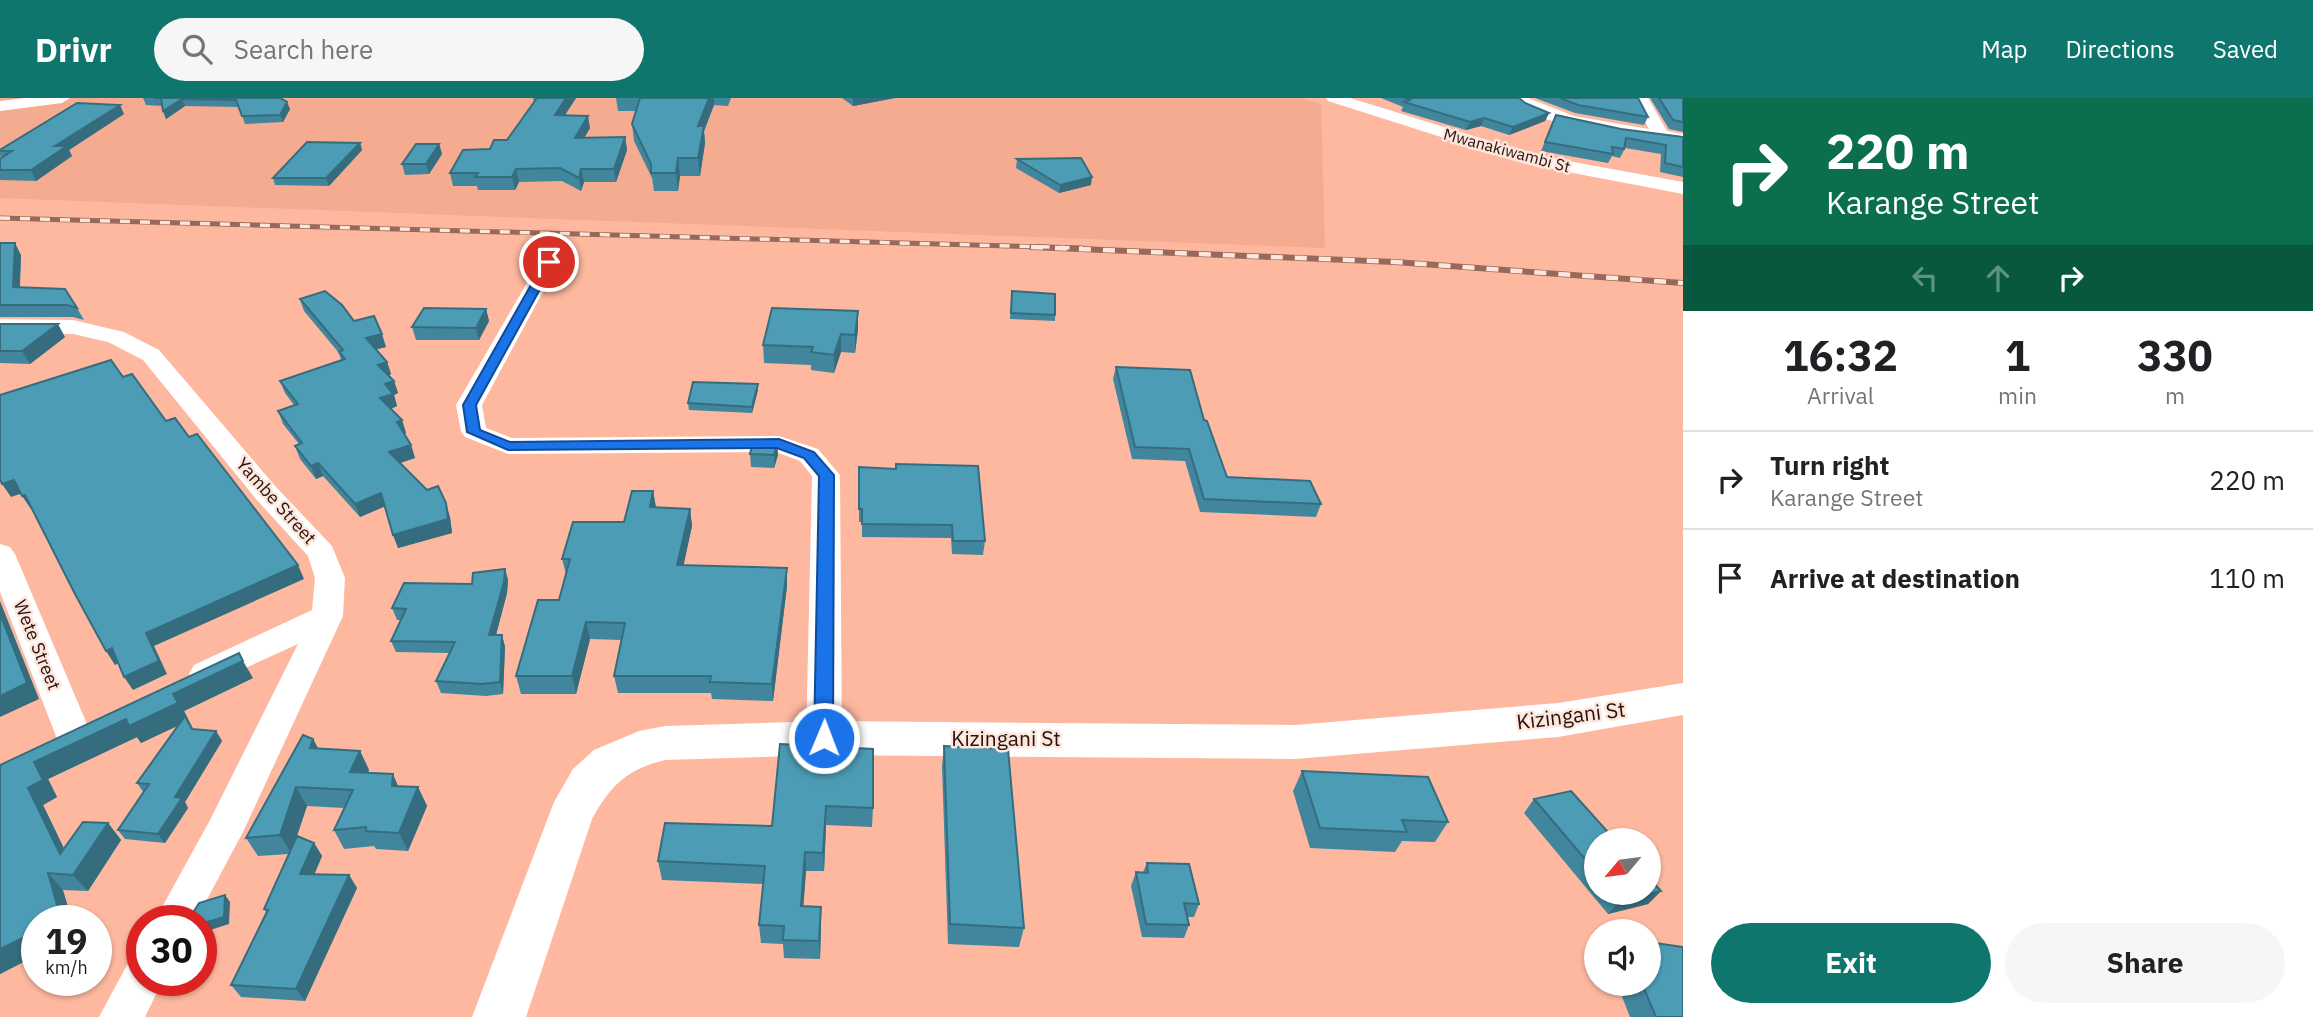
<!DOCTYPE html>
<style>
:root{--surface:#fff;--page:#f6f6f6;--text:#202124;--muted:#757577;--line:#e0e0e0;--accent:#0f766e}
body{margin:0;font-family:"IBM Plex Sans",sans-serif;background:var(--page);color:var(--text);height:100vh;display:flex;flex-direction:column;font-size:26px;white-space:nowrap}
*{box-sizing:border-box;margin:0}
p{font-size:23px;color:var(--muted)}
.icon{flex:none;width:38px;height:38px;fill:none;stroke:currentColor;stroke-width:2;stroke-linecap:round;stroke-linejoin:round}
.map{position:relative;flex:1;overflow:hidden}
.sheet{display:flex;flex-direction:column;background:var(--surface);width:630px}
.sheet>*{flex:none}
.hud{background:#0b6e4f;color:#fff;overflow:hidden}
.needle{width:46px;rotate:241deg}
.buttons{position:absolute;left:1584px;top:730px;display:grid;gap:14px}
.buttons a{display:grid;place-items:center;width:77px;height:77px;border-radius:50%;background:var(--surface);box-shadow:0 2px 5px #0004;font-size:35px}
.speed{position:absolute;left:21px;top:807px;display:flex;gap:14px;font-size:35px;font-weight:700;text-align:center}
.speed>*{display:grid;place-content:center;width:91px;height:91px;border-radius:50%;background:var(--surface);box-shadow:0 2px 5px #0004;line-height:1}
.speed small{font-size:18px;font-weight:400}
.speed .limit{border:10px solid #d22;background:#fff;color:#111}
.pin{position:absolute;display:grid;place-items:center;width:60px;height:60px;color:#fff;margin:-30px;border:4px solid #fff;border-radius:50%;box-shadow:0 2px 7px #0007}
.me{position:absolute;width:77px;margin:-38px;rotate:1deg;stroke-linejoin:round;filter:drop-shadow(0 0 5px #0008)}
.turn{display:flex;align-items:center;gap:24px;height:147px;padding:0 28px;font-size:32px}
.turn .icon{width:91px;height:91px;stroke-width:2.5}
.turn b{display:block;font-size:49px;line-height:60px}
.lanes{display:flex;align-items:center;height:66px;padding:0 28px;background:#0003;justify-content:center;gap:35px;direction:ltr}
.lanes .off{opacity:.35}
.eta{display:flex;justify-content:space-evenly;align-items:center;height:119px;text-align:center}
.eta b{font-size:42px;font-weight:700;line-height:49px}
.cta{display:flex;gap:14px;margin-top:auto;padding:14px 28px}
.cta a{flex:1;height:80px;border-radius:42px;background:var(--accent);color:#fff;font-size:28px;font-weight:700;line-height:80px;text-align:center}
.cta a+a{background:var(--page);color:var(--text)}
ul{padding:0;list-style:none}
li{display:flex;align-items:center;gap:21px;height:98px;padding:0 28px;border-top:2px solid var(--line)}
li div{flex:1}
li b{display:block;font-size:26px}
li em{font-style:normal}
header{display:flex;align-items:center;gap:42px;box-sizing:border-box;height:98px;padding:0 35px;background:var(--accent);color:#fff}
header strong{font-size:33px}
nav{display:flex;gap:38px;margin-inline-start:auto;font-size:24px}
.search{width:490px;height:63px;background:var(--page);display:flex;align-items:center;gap:18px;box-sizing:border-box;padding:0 24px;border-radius:38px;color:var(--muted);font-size:26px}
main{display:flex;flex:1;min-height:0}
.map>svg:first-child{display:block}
</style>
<header>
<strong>Drivr</strong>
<div class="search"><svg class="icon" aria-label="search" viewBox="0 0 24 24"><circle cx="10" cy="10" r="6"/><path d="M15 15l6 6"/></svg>Search here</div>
<nav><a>Map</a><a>Directions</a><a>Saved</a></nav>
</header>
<main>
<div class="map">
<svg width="1683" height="919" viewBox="0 0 1683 919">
<rect width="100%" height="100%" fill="#fdb89f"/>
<path fill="#f5ab8f" d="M0,0H1300L1321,6L1325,150L0,100Z"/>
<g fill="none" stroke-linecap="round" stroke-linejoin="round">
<path fill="#fff" fill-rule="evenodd" d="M25,0H70L62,5L0,13V3Z
M1326,0H1350L1535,57L1683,84V96L1526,66L1328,3Z
M1509,0H1528L1574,18L1649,31L1632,0H1648L1667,33L1683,36V46C1641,39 1537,32 1509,0Z
M549,158L556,160L559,164L482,307L486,330L512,340L779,338L818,351L840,377L842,640L836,650L824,654L812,650L806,640L812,378L800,363L776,354L508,356L465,339L461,334L456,307L539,164L542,160Z
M0,221L73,222L124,234L159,252L276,389L332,448L345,480L343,518L243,734L196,822H155L210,722L298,546L206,588L194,585L189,576L194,567L312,512L315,480L308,458L256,401L143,262L108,244L73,236L0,235Z
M0,446L10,449L15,456L92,638L86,648L74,652L62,648L56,638L0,494Z
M142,862V882H163L145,919H99L127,867Z"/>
<path fill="#fff" fill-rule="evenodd" d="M1683,585V617L1558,639L1295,661L824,657L665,662C627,671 610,688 592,721L526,919H472L554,704L573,671L594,652L639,633L665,628L824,623L1295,627L1558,605Z"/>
<g stroke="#996957" stroke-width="5">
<path id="rail-far1" d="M0,120L1083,150"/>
</g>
<g stroke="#996957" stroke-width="6">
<path id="rail" d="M1031,149L1395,164L1683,185"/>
</g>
<use href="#rail-far1" stroke="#fce6de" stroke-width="3.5" stroke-dasharray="10" stroke-linecap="butt"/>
<use href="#rail" stroke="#fce6de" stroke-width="4.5" stroke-dasharray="12" stroke-linecap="butt"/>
</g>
<path fill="#41869d" d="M143,0H280L290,11L283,24L245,26L239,9L185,8L166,21L162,8L146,7Z
M533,0H576L565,17L590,30L584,40L625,39L627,52L616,84H584L581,93L562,83L519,84L515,92H478L477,88H453L450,75L507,42L534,5Z
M616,0H731L728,8L714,7L704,33L705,45L700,78H680L678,93H654L652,80L634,43L632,26L636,13H618Z
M842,0H895L853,8Z
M1381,0H1519L1525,5L1549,15L1545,23L1509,37L1481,28L1466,32L1401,13L1403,9Z
M1535,0H1638L1648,19L1644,27L1575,15Z
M1650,0H1683V34L1669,31Z
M124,16L69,52L72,58L36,83L0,82V61L1,60L0,57V52Z
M1556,17L1621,31L1683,39V79L1660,74L1661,56L1625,50L1620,60L1612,58L1608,65L1541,53Z
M360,45L362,52L329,88L275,87L273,80Z
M439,46L442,56L429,76L405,77L402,66Z
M1017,61L1091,87L1059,95L1016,70Z
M0,145L21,157L20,189L77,210L84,222L73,219H0Z
M1012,193L1055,217V223L1010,221Z
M300,201L354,223L386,249L376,251L387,264L391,276L389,277L394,283L398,295L394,297L397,308L391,311L402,322L406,335L404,336L411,347L415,360L400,365L450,419L452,435L398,450L385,408L360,419L323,378L316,381L300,361L295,348L299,346L283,326L278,313L294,307L285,295L280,283L341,262L339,255L304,213Z
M486,211L489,223L479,242H416L412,229Z
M858,213V231L855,255L841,254L834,275L811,272V267L764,265L763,247Z
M0,226L65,239L30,266L0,265Z
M1116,269L1204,322L1227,379L1321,406L1316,419L1200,414L1185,363L1132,361L1113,281Z
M758,292L752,315L689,312L688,305Z
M777,344L778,357L774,370L751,369L750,356Z
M859,369L985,443L983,457L952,456L951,440L862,439V424H859Z
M653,393L656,409L690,411L692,428L683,467L787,488L773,603L712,601L711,595H618L614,578L622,542L590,541L576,596H521L516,578L559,502L566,476L562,461L624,424Z
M505,471L508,482L507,495L496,537H502L505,549L503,596L486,598L441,595L436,583L450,555L396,554L391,543L401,522H397L392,510L472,486Z
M253,580L184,613L193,631L216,633L222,643L185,704L188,710L165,745L125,741L118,732L144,695L137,685L179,627L141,645L137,639L48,681L57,699L43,707L64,751L108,725L121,742L88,793L63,792L37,857L0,876V667Z
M313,641L318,650L360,653L369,672L368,675L398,688L418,689L427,708L408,753L376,751L374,748L344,751L334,732L344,710L307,708L297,738L314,745L322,758L314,777H349L357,790L305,903L241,899L231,887L266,814L264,811L289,756L258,758L246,740Z
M780,646L873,710L872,729L826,727L824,773H806L803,808L821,809V828L820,861L784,860L783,846L761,845L759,827L763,786L662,782L658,763L772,728Z
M944,648L1024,830L1019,849L948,846L942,669Z
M1302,673L1448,724L1435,744L1402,743L1395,754L1310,750L1293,693Z
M1534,701L1596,742V794H1648L1661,793L1648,806L1608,816L1524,715Z
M1147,765L1199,806L1194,819H1187L1189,827L1184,840L1142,839L1131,788L1136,774H1143Z
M1617,886H1648L1683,919H1630Z"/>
<path fill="#356d7f" d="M566,0H576L557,29L555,17Z
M709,0H714V7L704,33L705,45L700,78L698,60V28Z
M853,0H895L853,8Z
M182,1L185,8L166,21L163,13Z
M287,4L290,11L283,24L280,17Z
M120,7L124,16L69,52L72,58L36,83L31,72L55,48Z
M1549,15L1545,23L1509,37L1513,29Z
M588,18L590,30L577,52L575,40Z
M1484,20L1481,28L1466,32L1470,24Z
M625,39L627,52L616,84L614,71Z
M360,45L362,52L329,88L326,80Z
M439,46L442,56L429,76L426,66Z
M678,60L680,78L678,93L676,75Z
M516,71L519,84L515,92L512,79Z
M581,71L584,84L581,93L579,80Z
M1092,79L1091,87L1059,95L1060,87Z
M15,145L21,157L19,200L13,189Z
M486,211L489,223L479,242L476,230Z
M858,213V231L855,255V237Z
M58,226L65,239L30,266L22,253Z
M382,236L386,249L370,253L366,240Z
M841,236V254L834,275V257Z
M387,264L391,276L383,280L378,267Z
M394,283L398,295L394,297L397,308L385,313L380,300L385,286Z
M758,286V292L752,315V309Z
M402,322L406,335L402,337L397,324Z
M777,344L778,357L774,370V357Z
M411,347L415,360L394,367L389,354Z
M318,365L323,378L316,381L311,368Z
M14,382L23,395L11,399L2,386Z
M653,393L656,410L650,409Z
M381,395L386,408L360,419L355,406Z
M25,397L34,410L31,411L22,398Z
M446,405L450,419L452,435L398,450L393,437Z
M690,411L692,428L680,484L677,467Z
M298,467L304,481L154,548L167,576L133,592L124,579L146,535Z
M787,470V488L773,603L772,586Z
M505,471L508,482L507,495L493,548L489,537Z
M0,503L39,601L0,619Z
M586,524L590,541L576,596L572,578Z
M502,537L505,549L503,596L500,584Z
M112,550L121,564L115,567L106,553Z
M243,563L253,580L184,613L198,641L188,623L141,645L137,639L48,681L57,699L43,707L75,773L60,756L28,690L34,664L173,596Z
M216,633L222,643L185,704L188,710L165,745L158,736L175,699Z
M313,641L323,660L310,650Z
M360,653L369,672L359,693L350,674Z
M393,676L401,695L392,688Z
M296,689L307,708L291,755L280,737Z
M418,689L427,708L408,753L399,735Z
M826,708V727L824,773L823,755Z
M108,725L121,742L88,793L73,777Z
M314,745L322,758L309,789L300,776Z
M805,754L806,773L802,827L801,808Z
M48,775L63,792L72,822H57Z
M349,777L357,790L305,903L296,891Z
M1661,793L1648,806L1608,816L1620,803Z
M225,797L230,804L229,826L201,835V826Z
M821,809V828L820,861L819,843Z
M37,833V857L0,876V851Z"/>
<path fill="#4c9cb6" stroke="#356d7f" stroke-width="2" d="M154,0H280L287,4L280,17L242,18L236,2L182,1L163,13L161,0Z
M537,0H566L555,17L588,18L575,40L625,39L614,71H581L579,80L560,70L516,71L512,79H475L478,75H450L463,52L490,51L494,42H507Z
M640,0H709L698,28H704L698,60H678L676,75H651V66L632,26Z
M1405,0H1519L1525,5L1549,15L1513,29L1484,20L1470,24L1404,4L1410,2Z
M1560,0H1638L1648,19L1578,7Z
M1659,0H1683V24L1673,22Z
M77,5L120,7L55,48H67L31,72H0V61L12,53H0V52Z
M1556,17L1621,31L1683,39V69L1665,65L1666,47L1626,40L1624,51L1612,49L1613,56L1545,44Z
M307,44L360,45L326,80H273Z
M416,46H439L426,66H402Z
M1081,60L1092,79L1060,87L1017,61Z
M0,145H15L13,189L65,191L77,210L67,207H0Z
M325,193L342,207L354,223L374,218L382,236L366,240L387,264L378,267L394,283L385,286L393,296L380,300L402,322L397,324L411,347L389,354L427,392L438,388L446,405L448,421L393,437L381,395L355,406L318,365L311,368L295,348L302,345L278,313L298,306L280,283L345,261L339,254L343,252L300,201Z
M1012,193L1055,196V217L1011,215Z
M424,210L486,211L476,230L412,229Z
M772,210L858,213L855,237L841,236L834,257L811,254L813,249L763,247Z
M0,226H58L22,253H0Z
M111,262L123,279L132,276L166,323L175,320L189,339L197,336L298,467L146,535L159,563L124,579L112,550L106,553L75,496L25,397L22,398L14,382L2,386L0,381V297Z
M1116,269L1190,272L1204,322L1207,323L1227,379L1310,383L1321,406L1204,401L1189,351L1135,349Z
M693,284L758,286L752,309L688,305Z
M753,343L777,344L774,357L750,356Z
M896,366L978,368L985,443H953L952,427L862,426V411H859V369L896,371Z
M632,393H653L650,409L690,411L677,467L787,470L772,586L710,584L711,578H614L625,525L586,524L572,578H516L538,502H559L570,461H562L573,424H624Z
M505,471L504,484L489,537H502L500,584L482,586L436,583L455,544L391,543L406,511L392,510L404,485L472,486L473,475Z
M0,516L27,585L0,598Z
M239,555L243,563L173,596L178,605L129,628L126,621L34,664L43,682L28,690L60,756L83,724L108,725L73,777L48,775L61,821L57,822H37V833L0,851V667Z
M185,618L192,631L216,633L175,699L182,700L158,736L118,732L149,686L137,685Z
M303,637L313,641L310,650L360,653L350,674L393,676L392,688L418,689L399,735L366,733V729L334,732L353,692L296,689L280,737L246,740Z
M780,646L873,651V710L826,708L823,755L805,754L801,808L821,809L819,843L783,842L784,828L759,827L765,768L658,763L665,725L772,728Z
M944,648L1008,651L1024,830L950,826Z
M1302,673L1428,679L1448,724L1402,722L1407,734L1320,730Z
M1571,693L1615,742H1596V774L1534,701Z
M297,738L314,745L300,776L349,777L296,891L231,887L268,812L264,811Z
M1147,765L1189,766L1199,806L1184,805L1189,827L1146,826L1136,774L1148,775Z
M1648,779L1661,793L1620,803L1613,794H1648Z
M225,797L224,819L201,826V822H178L179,818H191L199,805Z
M1648,844L1683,849V919H1656L1642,886H1648Z"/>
<path fill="#1a73e8" stroke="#114b97" stroke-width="2" d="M549,160L555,164L476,307L480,332L510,344L779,341L814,354L834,377L833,640L830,645L824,647L817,645L814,640L819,378L804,360L777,350L508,352L467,334L463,307L544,164Z"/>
<g text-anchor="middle" stroke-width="5" stroke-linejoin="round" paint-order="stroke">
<g font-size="16" fill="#2b1309" stroke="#fce6de">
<text transform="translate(1507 52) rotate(15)" y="6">Mwanakiwambi St</text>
</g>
<g font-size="18" fill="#2b1309" stroke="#fce6de">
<text transform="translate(276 403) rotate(48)" y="6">Yambe Street</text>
<text transform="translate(37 547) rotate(68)" y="6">Wete Street</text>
</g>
<g font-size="21" fill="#2b1309" stroke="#fce6de">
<text transform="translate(1571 618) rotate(-7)" y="7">Kizingani St</text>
<text x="1006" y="648">Kizingani St</text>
</g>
</g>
</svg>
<div class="buttons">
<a><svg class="needle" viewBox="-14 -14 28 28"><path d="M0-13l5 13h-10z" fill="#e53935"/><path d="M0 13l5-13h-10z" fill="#757577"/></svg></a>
<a><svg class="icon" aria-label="sound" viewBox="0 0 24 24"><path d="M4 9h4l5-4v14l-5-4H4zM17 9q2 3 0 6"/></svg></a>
</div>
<div class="speed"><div>19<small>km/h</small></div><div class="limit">30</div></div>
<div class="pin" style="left:549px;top:164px;background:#d93025"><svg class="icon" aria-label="arrive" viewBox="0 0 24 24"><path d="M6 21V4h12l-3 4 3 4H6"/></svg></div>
<svg class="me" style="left:824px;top:640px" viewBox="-20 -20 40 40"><circle r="17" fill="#1a73e8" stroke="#fff" stroke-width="3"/><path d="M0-11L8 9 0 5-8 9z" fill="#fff"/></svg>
</div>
<section class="sheet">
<div class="hud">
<div class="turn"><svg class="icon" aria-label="right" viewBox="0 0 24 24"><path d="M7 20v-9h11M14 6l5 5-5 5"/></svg><div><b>220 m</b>Karange Street</div></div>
<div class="lanes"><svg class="icon off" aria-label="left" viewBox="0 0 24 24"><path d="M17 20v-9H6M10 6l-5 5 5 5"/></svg><svg class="icon off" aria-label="ahead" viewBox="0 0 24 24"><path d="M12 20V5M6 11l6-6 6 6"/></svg><svg class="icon" aria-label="right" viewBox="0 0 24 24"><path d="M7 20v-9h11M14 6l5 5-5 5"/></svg></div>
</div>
<div class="eta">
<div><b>16:32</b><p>Arrival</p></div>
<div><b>1</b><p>min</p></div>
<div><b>330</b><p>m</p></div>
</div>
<ul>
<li><svg class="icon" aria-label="right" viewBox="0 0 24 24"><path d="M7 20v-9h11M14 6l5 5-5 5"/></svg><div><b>Turn right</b><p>Karange Street</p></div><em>220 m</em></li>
<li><svg class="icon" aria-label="arrive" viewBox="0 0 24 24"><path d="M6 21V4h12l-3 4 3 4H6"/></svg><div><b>Arrive at destination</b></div><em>110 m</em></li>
</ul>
<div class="cta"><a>Exit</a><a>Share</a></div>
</section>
</main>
